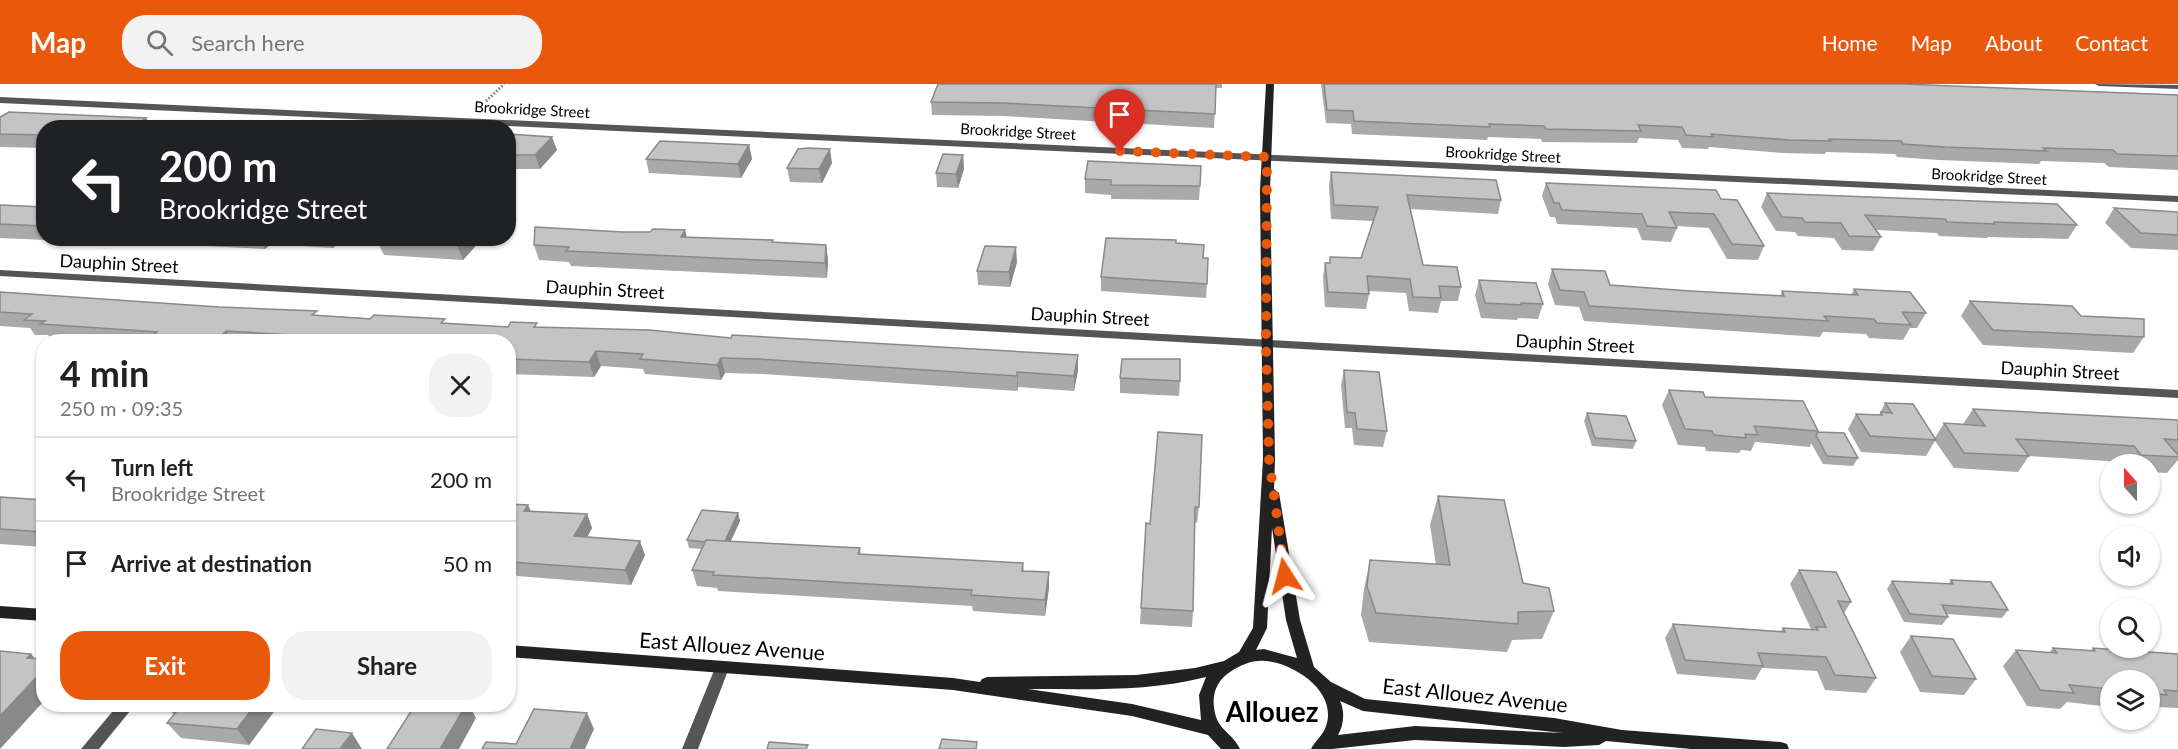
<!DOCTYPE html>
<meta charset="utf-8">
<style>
:root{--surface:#fff;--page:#f2f2f2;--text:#222;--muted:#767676;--line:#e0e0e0;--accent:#ea580c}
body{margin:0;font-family:Lato,sans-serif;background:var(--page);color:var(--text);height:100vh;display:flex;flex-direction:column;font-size:22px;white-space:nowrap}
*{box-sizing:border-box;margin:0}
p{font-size:20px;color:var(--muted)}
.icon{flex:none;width:33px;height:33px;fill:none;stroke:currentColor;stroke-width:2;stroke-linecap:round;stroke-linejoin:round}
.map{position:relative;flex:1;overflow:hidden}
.sheet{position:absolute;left:36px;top:250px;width:480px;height:378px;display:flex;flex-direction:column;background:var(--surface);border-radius:24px;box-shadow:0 2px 4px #0004}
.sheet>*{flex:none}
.guide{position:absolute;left:36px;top:36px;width:480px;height:126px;border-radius:24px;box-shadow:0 2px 4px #0004;background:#202124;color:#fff;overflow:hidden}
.needle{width:39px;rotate:339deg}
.tools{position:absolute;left:2100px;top:370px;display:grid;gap:12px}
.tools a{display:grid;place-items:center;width:60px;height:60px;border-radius:50%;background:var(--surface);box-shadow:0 2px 4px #0004;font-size:30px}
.pin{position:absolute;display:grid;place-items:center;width:51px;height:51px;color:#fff;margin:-62px -26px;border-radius:50% 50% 50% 0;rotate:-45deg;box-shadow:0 0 6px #0007}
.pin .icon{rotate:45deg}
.me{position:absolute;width:66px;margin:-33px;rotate:351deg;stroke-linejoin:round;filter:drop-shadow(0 0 4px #0008)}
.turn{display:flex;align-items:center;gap:21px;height:126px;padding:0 24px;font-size:27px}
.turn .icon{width:78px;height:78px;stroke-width:2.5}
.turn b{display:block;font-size:42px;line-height:51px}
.round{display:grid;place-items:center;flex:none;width:63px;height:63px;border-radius:24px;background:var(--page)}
.head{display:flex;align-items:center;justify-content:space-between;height:102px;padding:0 24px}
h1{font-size:36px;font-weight:700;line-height:45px}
.primary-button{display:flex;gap:12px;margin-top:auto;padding:12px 24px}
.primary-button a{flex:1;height:69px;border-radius:24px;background:var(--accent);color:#fff;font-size:24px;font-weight:700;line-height:69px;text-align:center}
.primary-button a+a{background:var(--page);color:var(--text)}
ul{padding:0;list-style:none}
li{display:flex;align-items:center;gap:18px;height:84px;padding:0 24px;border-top:2px solid var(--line)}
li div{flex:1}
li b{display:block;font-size:22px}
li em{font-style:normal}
header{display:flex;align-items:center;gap:36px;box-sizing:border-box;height:84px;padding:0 30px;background:var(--accent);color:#fff}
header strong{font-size:28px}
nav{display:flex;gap:33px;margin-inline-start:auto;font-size:21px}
.search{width:420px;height:54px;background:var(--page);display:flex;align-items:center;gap:15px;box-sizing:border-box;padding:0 21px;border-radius:24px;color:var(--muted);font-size:22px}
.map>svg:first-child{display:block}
</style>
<header>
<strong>Map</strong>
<div class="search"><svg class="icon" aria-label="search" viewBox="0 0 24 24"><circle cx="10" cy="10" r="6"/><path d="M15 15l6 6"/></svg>Search here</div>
<nav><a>Home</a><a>Map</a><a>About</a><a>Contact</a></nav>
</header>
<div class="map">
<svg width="2178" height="665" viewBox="0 0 2178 665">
<rect width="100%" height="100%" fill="#fff"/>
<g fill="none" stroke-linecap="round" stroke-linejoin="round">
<path stroke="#777" stroke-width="3" stroke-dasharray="1.5 2" stroke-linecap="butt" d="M481,22L504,0"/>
<path fill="#555" fill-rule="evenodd" d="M2095,0L2178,1V5L2099,2Z
M0,13L2178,112V118L0,19Z
M0,186L2178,306V314L0,192Z
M722,578L727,580L729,584L698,665H682L715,584L717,580Z
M118,621H135L99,665H81Z"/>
<path fill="#222" fill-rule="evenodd" d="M1266,0H1274L1270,106L1275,375L1274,405L1279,409L1300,536L1314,583L1331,598L1365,615L1554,634L1622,646L1781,658L1787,660L1789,665H1691L1606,657L1599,661L1564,663L1415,656L1332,665H1311C1315,657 1324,650 1326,642C1338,608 1294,579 1265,577C1252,576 1241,581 1230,588C1218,596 1212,608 1214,623C1216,646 1232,648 1240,665H1221L1208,651L1132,632L953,606L508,573V561L953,594L980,598L982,595L987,593L1136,591L1195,584L1224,577L1239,568L1253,544L1263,375L1260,106ZM1272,444L1286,536L1297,574L1264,565L1256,566L1267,544ZM1206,593L1199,611L1201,636L1132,620L1028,605C1087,605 1148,608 1206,593ZM1340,617L1363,627L1563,649L1415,642L1338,651C1344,641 1345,627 1340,617Z
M0,522L44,525V537L0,534Z"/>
</g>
<path fill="#a9a9a9" d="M938,0H1222V4H1216L1214,44L1003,32L932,31L931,18Z
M1321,0H1903L2178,11V86L2109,83L2104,79L2041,77L2039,80L1939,76L1897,73L1895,70L1826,68L1825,70L1783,69L1709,63L1708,65L1682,64L1678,56L1639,54L1637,59L1542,58L1541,55L1488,53L1487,56L1352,50L1351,40L1326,39Z
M0,33L146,34L152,44H44V64L0,63Z
M508,50L557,66L540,85H508Z
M749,61L752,75L741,94L649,89L646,75Z
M963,71L964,85L958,104L937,103L936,89Z
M832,79L822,99L790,98L787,84Z
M1331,88L1501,116L1498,130L1410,125L1423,181L1461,203L1458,217H1441L1438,229L1409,227L1406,209L1369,207V210L1366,225L1325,223L1323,193L1325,179H1329L1330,173L1361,174L1373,137L1331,135L1329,102Z
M1085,95L1200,102L1199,116L1111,115V111L1085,109Z
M1546,99L1721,115L1764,162L1758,176L1727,175L1709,144L1676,142L1677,144L1671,158L1642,156L1637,144L1557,140L1555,133H1550L1542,112Z
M1767,109L2077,141L2068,155L1988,153L1987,154L1939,152L1937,149L1876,146L1881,153L1873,167L1842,166L1834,154L1798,152L1795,148L1776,147L1761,123Z
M0,121L44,123V154H74L70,157L0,154Z
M2114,124L2178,128V166L2131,164L2105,139Z
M687,153L826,161L828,176L827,194L571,182L569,178L539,176L534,161Z
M82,154H343L333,164L271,160L265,165L83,156Z
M482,155L463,176L384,171L377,157Z
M1176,159L1207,200L1206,214L1101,207V193Z
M1017,178L1010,203L978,201L977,187Z
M1552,185L1610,201L1690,207L1780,212L1782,207L1851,211L1854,205L1926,229L1917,244H1910L1903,256L1869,254L1866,250L1823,248L1820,253L1584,237L1579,223L1555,221L1548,200Z
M1479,196L1543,220L1538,235L1518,234L1517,236L1481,234L1475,211Z
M0,208L319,231L447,239L508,243H538L731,254L1078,286L1074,307L1018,303L1017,307L763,290L725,289L721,296L645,290L643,285L601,282L594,293L508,290V258H91L51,255L48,251H35L30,244L0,242Z
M1970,217L2081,232L2144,253L2133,269L1983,261L1961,232Z
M1344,286L1387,347L1383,363L1354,361L1352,344H1345L1341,301Z
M1120,294L1180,297L1179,312L1120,309Z
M1669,306L1705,313L1803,317L1818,348L1858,374L1853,382L1823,380L1811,359L1810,363L1755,358L1751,367L1741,366L1739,369L1706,367L1705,363L1678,361L1662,321Z
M1885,319L1935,354L1944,339L1963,340L1973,325L2178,336V376L2167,389L2150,388V381H2124L2122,378L2029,372L2018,388L1954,384L1935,357L1926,372L1861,368L1848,345L1856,330L1879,331Z
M1587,329L1636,357L1633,365L1592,362L1584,337Z
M1158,348L1199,423L1197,439L1195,438L1193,527L1192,543L1140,540L1146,439L1150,440Z
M1438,412L1523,499L1554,527L1542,555L1512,556L1507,568L1369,558L1361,531L1364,505L1370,476L1436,481L1430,441Z
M0,413L44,416V463L0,460Z
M508,420L528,421L531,427L587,430L592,444L587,453L645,471L631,501L517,492L514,486H508Z
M738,429L740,437L731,457L860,464L861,470L1023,479L1024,487L1049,488V504L1045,532L973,527L972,522L718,507L717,504L697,502L692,486L701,465L689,464L687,456Z
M1799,486L1851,518L1844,529L1876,594L1866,609L1825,606L1817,587L1762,584L1755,596L1677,590L1665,554L1673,540L1781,547L1783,544L1811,545L1790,500Z
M1951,496L2008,526L2002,534L1947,530L1948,533L1942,541L1904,538L1887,505L1892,497L1948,500Z
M1911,552L1976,595L1964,611L1920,608L1900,568Z
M2053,564L2091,566L2093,564L2178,570V624L2156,623L2152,627H2150V597H2110V623L2067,618L2060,625L2027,622L2003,582L2016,566L2049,569Z
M165,621H279L249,661L181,654L167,639L174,631Z"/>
<path fill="#898989" d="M146,34L152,44H132Z
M552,53L557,66L540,85L535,71Z
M749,61L752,75L741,94L738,80Z
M830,65L832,79L822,99L819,85Z
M963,71L964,85L958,104L956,90Z
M685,146L689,161L681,153Z
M259,154H268L271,160L265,165Z
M328,154H343L333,164Z
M463,154L482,155L463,176L457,161Z
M826,161L828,176L827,194L825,179Z
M1016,163L1017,178L1010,203L1009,188Z
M226,247L233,258H214Z
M596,267L601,282L594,293L589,278Z
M1078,271V286L1074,307V292Z
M721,274L725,289L721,296L717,281Z
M1017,288L1018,303L1017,307Z
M528,421L534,435L524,427Z
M738,429L740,437L726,467L724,459Z
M587,430L592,444L580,467L574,452Z
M640,457L645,471L631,501L625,486Z
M1049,488V504L1045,532V516Z
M31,570L44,584V617L0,665V632L27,574Z
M255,621H279L249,661L237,645Z
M466,621H469L476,634L459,665H440Z
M587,629L594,645L585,665H570Z
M352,649L362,665H340Z"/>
<path fill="#c4c4c4" stroke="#898989" stroke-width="1.5" d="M938,0H1216L1215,30L1002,19L931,18Z
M1324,0H1903L2178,11V72L2117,70L2113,66L2043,64L2047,67L1946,63L1903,60L1901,57L1829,55L1831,57L1789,56L1711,50L1713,53L1686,51L1682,43L1638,41L1641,47L1546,45L1544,42L1489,40L1490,43L1354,37L1353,27L1327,26Z
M9,28L146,34L132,44H44V51L0,50V33Z
M508,50L552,53L535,71H508Z
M660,57L749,61L738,80L646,75Z
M808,64L830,65L819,85L787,84L798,65Z
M943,70L963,71L956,90L936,89Z
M1088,77L1201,82L1200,102L1111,101V96L1085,95Z
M1331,88L1496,96L1501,116L1407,111L1423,181L1457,183L1461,203L1439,202L1441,214L1413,213L1410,195L1367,192L1369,210L1328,208L1325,179H1330V173L1361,174L1378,123L1334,121Z
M1546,99L1716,106L1721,115L1737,116L1764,162L1732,160L1714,130L1669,128L1677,144L1647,142L1642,130L1562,126L1559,119H1554Z
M1767,109L2057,120L2077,141L1994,138L1995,140L1947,138L1945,135L1865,131L1881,153L1849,152L1841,139L1805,138L1802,134L1782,133Z
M0,121L44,123V142L0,140Z
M2114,124L2178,128V151L2141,149Z
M535,143L622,148H650L653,145L685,146L681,153L773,156L772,158L826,161L825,179L566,167L569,163L534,161Z
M380,154H463L457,161L377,157Z
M1106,154L1176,156V159L1204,161L1203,174H1208L1207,200L1101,193Z
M985,162L1016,163L1009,188L977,187Z
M1552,185L1605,187L1610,201L1690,207L1784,212L1782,207L1858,211L1854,205L1910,208L1926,229L1902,228L1911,241L1877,239L1874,235L1824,232L1828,237L1589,222L1584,208L1560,206Z
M1479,196L1536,199L1543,220L1521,219L1522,221L1485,219Z
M0,208L219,223L317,227L312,231L370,235L374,231L445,235L441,239L508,243L511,238L537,239L534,243L649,246L731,254L732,251L1078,271L1074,292L1017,288V292L759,275L721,274L717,281L640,275L643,270L596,267L589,278L508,275V258H338L317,257L316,258H283L290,251L226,247L214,258H146L157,248L40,240L45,237L24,236L32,230L0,228Z
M1970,217L2072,222L2081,232L2144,235V253L1993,246Z
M1122,275H1180V297L1120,294Z
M1344,286L1379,288L1387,347L1357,345L1355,329L1347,328Z
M1669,306L1703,308L1705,313L1803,317L1818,347L1754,342L1758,351L1745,350L1746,354L1714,351L1712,347L1685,345Z
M1885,319L1913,320L1936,356L1870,352L1856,330L1882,331L1881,328L1892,329Z
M1973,325L2178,336V356L2164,355L2178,371V373L2141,371L2134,362L2016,355L2029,372L1964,369L1944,339L1985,342Z
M1587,329L1626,332L1636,357L1595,354Z
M1158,348L1202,351L1199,423H1195L1193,527L1141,524L1146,439L1150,440Z
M1818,348L1844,349L1858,374L1827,372L1816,351Z
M1438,412L1504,416L1523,499L1549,504L1554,527L1518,528V540L1376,529L1367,502L1370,476L1450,481Z
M0,413L44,416V448L0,445Z
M508,420L528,421L524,427L587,430L574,452L640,457L625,486L510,478L514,472L508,471Z
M702,426L738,429L725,457L706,456L705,458L687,456Z
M706,456L860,464L858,470L1023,479L1022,487L1049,488L1045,516L971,511L972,506L713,491L714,488L692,486Z
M1799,486L1836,488L1851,518L1838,517L1876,594L1835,591L1826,573L1758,569L1763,582L1685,576L1673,540L1785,548L1783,544L1818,546L1816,543H1826Z
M1951,496L1991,498L2008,526L1942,521L1948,533L1910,530L1892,497L1953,500Z
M1911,552L1953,555L1976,595L1932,592Z
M2053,564L2095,567L2093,564L2178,570V607L2164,606L2167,611L2150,609V597H2110V605L2069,601L2074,609L2040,606L2016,566L2057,569Z
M0,567L31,570L27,574L44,575V585L0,632Z
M169,621H255L237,645L167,639L181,622Z
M415,621H466L440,665H387Z
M534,625L587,629L570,665H482L486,658L516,660Z
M316,645L352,649L340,665H302Z
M942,655L977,658L976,665H939Z
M769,658L808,661L806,665H767Z"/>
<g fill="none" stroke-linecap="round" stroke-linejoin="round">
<path stroke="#ea580c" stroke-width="10" stroke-dasharray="0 18" d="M1120,67L1267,73L1266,259L1269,375L1285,492"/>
</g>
<g text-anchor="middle" stroke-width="6" stroke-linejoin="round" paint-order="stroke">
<g font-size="15" fill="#000" stroke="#fff">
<text transform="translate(532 26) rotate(3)" y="5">Brookridge Street</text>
<text transform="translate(1018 48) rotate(3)" y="5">Brookridge Street</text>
<text transform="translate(1503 71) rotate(3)" y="5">Brookridge Street</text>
<text transform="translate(1989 93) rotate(3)" y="5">Brookridge Street</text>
</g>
<g font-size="18" fill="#000" stroke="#fff">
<text transform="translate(119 180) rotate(3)" y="6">Dauphin Street</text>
<text transform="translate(605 206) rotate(3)" y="6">Dauphin Street</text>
<text transform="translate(1090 233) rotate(3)" y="6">Dauphin Street</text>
<text transform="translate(1575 260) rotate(3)" y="6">Dauphin Street</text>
<text transform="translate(2060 287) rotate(3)" y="6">Dauphin Street</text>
</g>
<g font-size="21" fill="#000" stroke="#fff">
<text transform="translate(732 563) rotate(4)" y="7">East Allouez Avenue</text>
<text transform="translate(1475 612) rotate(6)" y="7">East Allouez Avenue</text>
</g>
<g font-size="28" font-weight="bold" fill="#000" stroke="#fff">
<text x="1272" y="638">Allouez</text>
</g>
</g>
</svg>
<div class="tools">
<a><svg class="needle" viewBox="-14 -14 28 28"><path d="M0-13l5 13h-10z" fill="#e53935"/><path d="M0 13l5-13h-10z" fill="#767676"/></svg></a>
<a><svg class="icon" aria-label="sound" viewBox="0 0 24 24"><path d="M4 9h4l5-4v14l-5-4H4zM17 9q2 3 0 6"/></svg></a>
<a><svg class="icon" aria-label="search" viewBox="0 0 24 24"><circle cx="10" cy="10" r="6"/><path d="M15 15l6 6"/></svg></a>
<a><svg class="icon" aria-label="layers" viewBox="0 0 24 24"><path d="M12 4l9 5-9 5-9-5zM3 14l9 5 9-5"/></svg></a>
</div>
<div class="pin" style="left:1120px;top:67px;background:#d93025"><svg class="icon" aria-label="arrive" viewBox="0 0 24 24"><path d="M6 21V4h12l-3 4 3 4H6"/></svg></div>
<svg class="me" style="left:1285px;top:492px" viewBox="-20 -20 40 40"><path d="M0-17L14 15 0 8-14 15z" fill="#ea580c" stroke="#fff" stroke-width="4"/></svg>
<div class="guide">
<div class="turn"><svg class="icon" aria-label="left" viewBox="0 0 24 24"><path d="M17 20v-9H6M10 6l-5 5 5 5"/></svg><div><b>200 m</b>Brookridge Street</div></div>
</div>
<section class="sheet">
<div class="head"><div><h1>4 min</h1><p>250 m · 09:35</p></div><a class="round"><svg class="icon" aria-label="close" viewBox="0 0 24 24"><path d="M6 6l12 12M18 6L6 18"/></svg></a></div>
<ul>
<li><svg class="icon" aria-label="left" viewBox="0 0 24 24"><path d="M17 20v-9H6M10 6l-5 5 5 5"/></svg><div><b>Turn left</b><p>Brookridge Street</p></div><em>200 m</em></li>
<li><svg class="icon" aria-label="arrive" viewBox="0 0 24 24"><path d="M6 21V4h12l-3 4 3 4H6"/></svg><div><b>Arrive at destination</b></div><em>50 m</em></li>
</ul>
<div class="primary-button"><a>Exit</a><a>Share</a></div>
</section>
</div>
